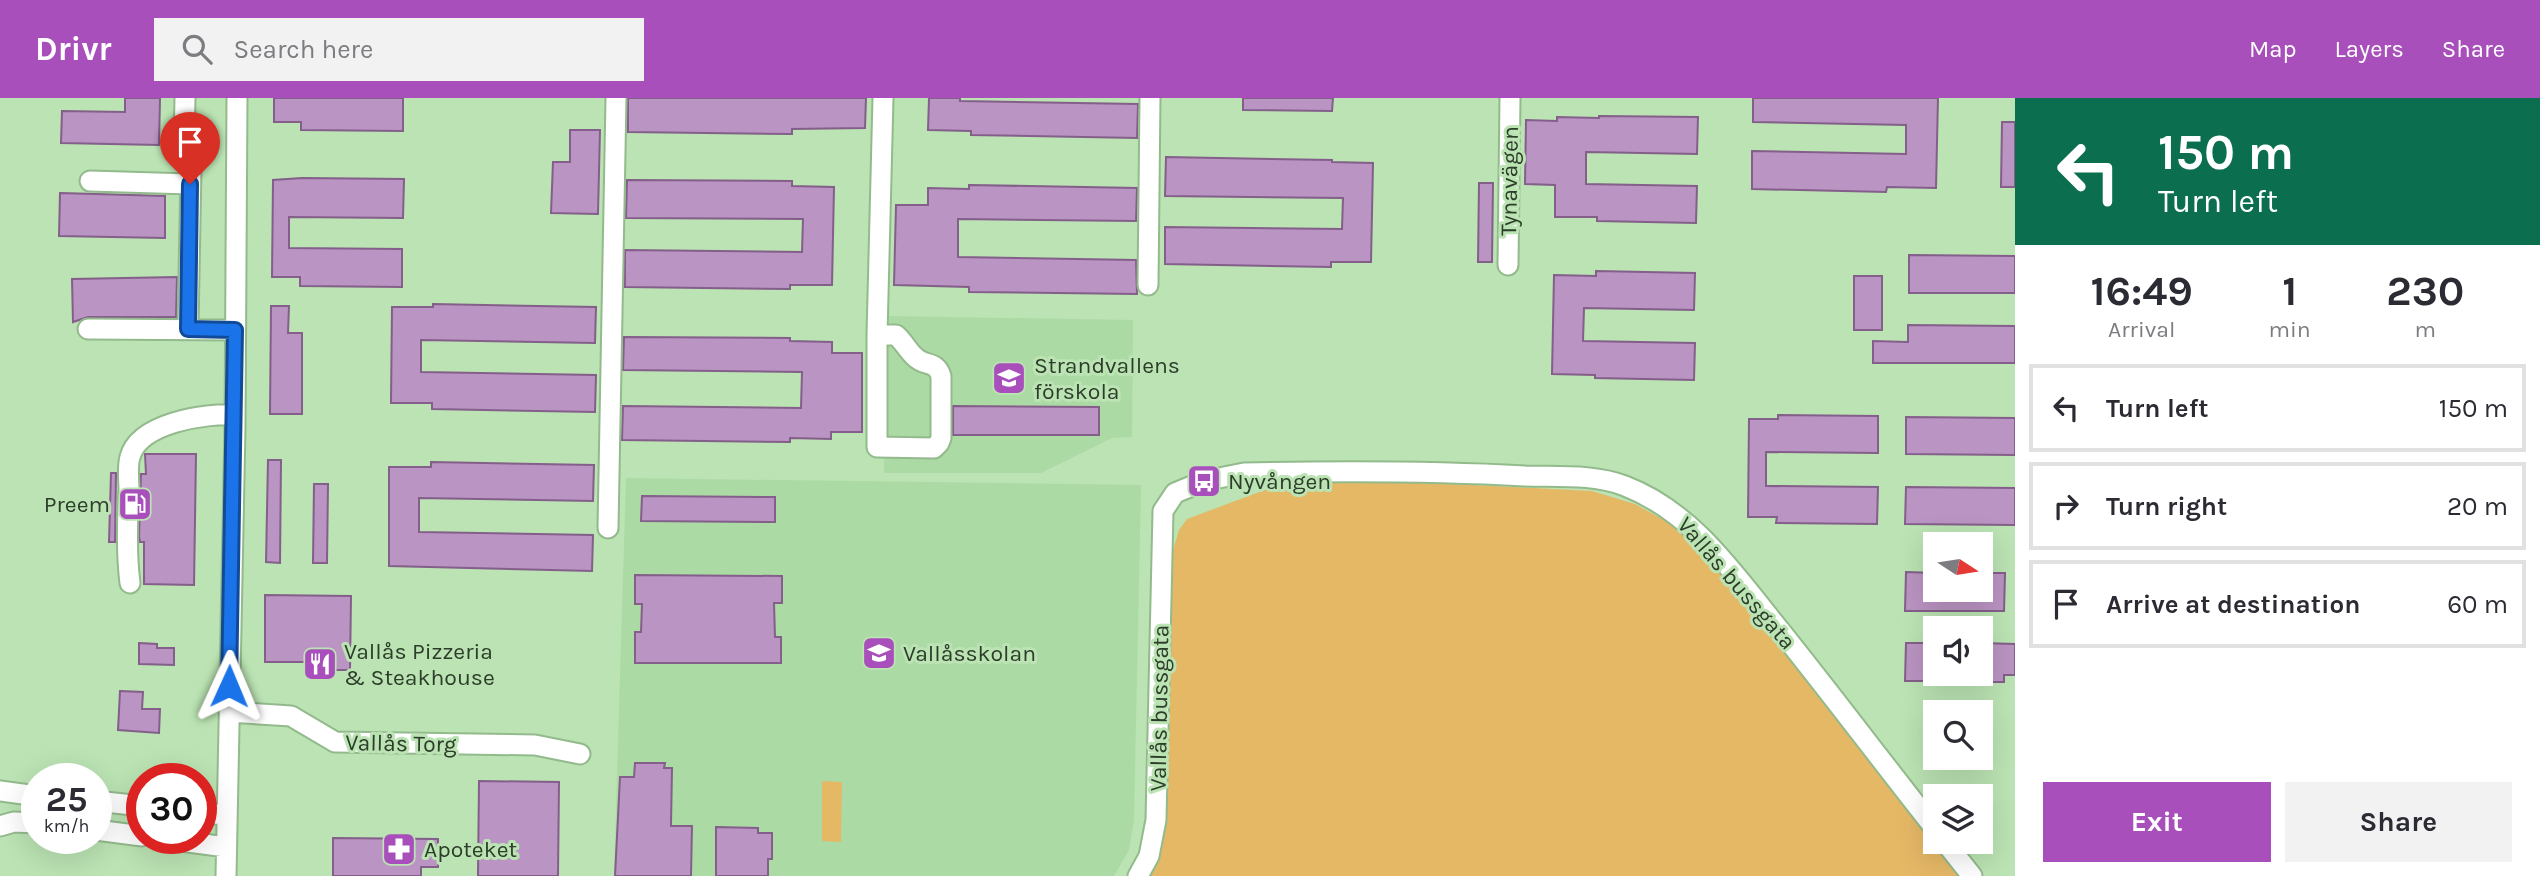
<!DOCTYPE html>
<meta charset="utf-8">
<style>
:root{--surface:#fff;--page:#f2f2f3;--text:#2b2b33;--muted:#7c7c81;--line:#e1e1e2;--accent:#a84fbb}
body{margin:0;font-family:Karla,sans-serif;background:var(--page);color:var(--text);height:100vh;display:flex;flex-direction:column;font-size:26px;white-space:nowrap}
*{box-sizing:border-box;margin:0}
p{font-size:23px;color:var(--muted)}
.icon{flex:none;width:38px;height:38px;fill:none;stroke:currentColor;stroke-width:2;stroke-linecap:round;stroke-linejoin:round}
.map{position:relative;flex:1;overflow:hidden}
.sheet{display:flex;flex-direction:column;background:var(--surface);width:525px}
.sheet>*{flex:none}
.top-card{background:#0b6e4f;color:#fff;overflow:hidden}
.needle{width:46px;rotate:102deg}
.fabs{position:absolute;left:1923px;top:434px;display:grid;gap:14px}
.fabs a{display:grid;place-items:center;width:70px;height:70px;border-radius:0px;background:var(--surface);box-shadow:0 7px 28px #0002;font-size:35px}
.speed{position:absolute;left:21px;top:665px;display:flex;gap:14px;font-size:35px;font-weight:700;text-align:center}
.speed>*{display:grid;place-content:center;width:91px;height:91px;border-radius:50%;background:var(--surface);box-shadow:0 7px 28px #0002;line-height:1}
.speed small{font-size:18px;font-weight:400}
.speed .limit{border:10px solid #d22;background:#fff;color:#111}
.pin{position:absolute;display:grid;place-items:center;width:60px;height:60px;color:#fff;margin:-72px -30px;border-radius:50% 50% 50% 0;rotate:-45deg;box-shadow:0 0 7px #0007}
.pin .icon{rotate:45deg}
.me{position:absolute;width:77px;margin:-38px;rotate:1deg;stroke-linejoin:round;filter:drop-shadow(0 0 5px #0008)}
.turn{display:flex;align-items:center;gap:24px;height:147px;padding:0 28px;font-size:32px}
.turn .icon{width:91px;height:91px;stroke-width:2.5}
.turn b{display:block;font-size:49px;line-height:60px}
.eta{display:flex;justify-content:space-evenly;align-items:center;height:119px;text-align:center}
.eta b{font-size:42px;font-weight:700;line-height:49px}
.button{display:flex;gap:14px;margin-top:auto;padding:14px 28px}
.button a{flex:1;height:80px;border-radius:0px;background:var(--accent);color:#fff;font-size:28px;font-weight:700;line-height:80px;text-align:center}
.button a+a{background:var(--page);color:var(--text)}
ul{padding:0;list-style:none}
li{display:flex;align-items:center;gap:21px;height:88px;margin:0 14px 10px;padding:0 14px;border:4px solid var(--line);border-radius:0px}
li div{flex:1}
li b{display:block;font-size:26px}
li em{font-style:normal}
header{display:flex;align-items:center;gap:42px;box-sizing:border-box;height:98px;padding:0 35px;background:var(--accent);color:#fff}
header strong{font-size:33px}
nav{display:flex;gap:38px;margin-inline-start:auto;font-size:24px}
.search{width:490px;height:63px;background:var(--page);display:flex;align-items:center;gap:18px;box-sizing:border-box;padding:0 24px;border-radius:0px;color:var(--muted);font-size:26px}
main{display:flex;flex:1;min-height:0}
.map>svg:first-child{display:block}
</style>
<header>
<strong>Drivr</strong>
<div class="search"><svg class="icon" aria-label="search" viewBox="0 0 24 24"><circle cx="10" cy="10" r="6"/><path d="M15 15l6 6"/></svg>Search here</div>
<nav><a>Map</a><a>Layers</a><a>Share</a></nav>
</header>
<main>
<div class="map">
<svg width="2015" height="778" viewBox="0 0 2015 778">
<rect width="100%" height="100%" fill="#bbe3b3"/>
<path fill="#acdaa4" d="M887,218L1133,222L1132,339L1112,340L1041,375H884Z
M626,380L1141,387L1134,722L1129,752L1114,778H614Z"/>
<path fill="#e5b866" d="M1394,383L1592,393L1635,406L1673,427L1715,465L1962,778H1148L1170,462L1179,432L1187,421L1286,384Z
M822,683L842,684L841,744L822,743Z"/>
<path fill="#ba94c2" stroke="#835f8a" stroke-width="2" d="M125,0H160L159,47L61,45L62,13L125,14Z
M274,0H403V33L301,32V24H274Z
M628,0H866L865,30L792,31V36L628,34Z
M929,0H960V3L1138,6L1137,40L971,37V33L928,32Z
M1243,0H1333L1332,13L1243,12Z
M1753,0H1938L1936,90L1887,89L1886,94L1752,91V53L1906,56V27L1753,24Z
M1599,18L1698,19L1697,56L1586,54V86L1697,88L1696,125L1597,123V119H1555V87L1525,86L1526,22L1557,23V19L1599,20Z
M2002,24H2015V89H2001Z
M570,32H600L598,116L551,115L553,64H570Z
M1166,59L1332,62V64L1373,65L1371,164H1331V169L1165,166V129L1342,131L1343,100L1165,98Z
M302,80L404,81L403,120L289,119V150L402,151V189L300,188V179H272L273,82Z
M627,82L792,83V88L834,89L832,187H790V191L625,189V152L802,154L803,121L626,120Z
M1479,85H1493L1492,164H1478Z
M969,87L1137,90L1136,123L958,121V159L1136,162L1137,196L969,194V189L894,187L896,107H928V90L969,91Z
M60,95L165,98V140L59,138Z
M1909,157L2015,158V195H1909Z
M1596,173L1695,175L1694,212L1584,210L1583,243L1695,245L1694,282L1595,280V277L1552,276L1554,177L1596,178Z
M1854,178H1882V232H1854Z
M177,179L176,219H88L73,224L72,181Z
M433,206L596,209L595,245L421,242V274L596,277L595,314L432,311V305H391L392,209H433Z
M271,208H289L288,235H302V316H270Z
M1908,227L2015,228V265H1873V243L1908,244Z
M624,239L790,240V243L832,244V255H862V334H831V341L790,340V344L622,342L623,308L801,310L802,274L623,272Z
M953,308L1099,309V337H953Z
M1778,317L1878,318V355L1766,354V388L1878,389L1877,426L1776,425L1777,419H1748L1749,321H1778Z
M1906,319L2015,320V357L1906,356Z
M145,356H196L194,487L144,486V444H140L139,439L141,376H146Z
M268,362H281L280,465L266,464Z
M431,364L594,367L593,403L419,400V434L593,437L592,473L389,468V369H431Z
M111,375H116L115,444H109Z
M314,386H328L327,465H313Z
M1906,389L2015,390V427L1905,426Z
M642,398L775,399V424L641,423Z
M1906,474L1936,475V492H1981V475H2005L2004,513H1905Z
M635,477L782,478V505H774L775,539H781V565H635V534H641L642,506H635Z
M265,497L351,498L350,572H325V564H265Z
M139,545L157,546V550H174V567L139,566Z
M1906,545H1936V583H1905Z
M1981,545L2015,546V577H2004V584H1981Z
M120,593L143,594L142,611H160L159,635L118,632Z
M635,665H665L664,670H672L671,728H692L691,778H615L620,679H634Z
M479,683L559,684L558,778H478Z
M716,729L758,730V735H772V761H768V778H716Z
M333,740L438,741V769H421V778H333Z"/>
<g fill="none" stroke-linecap="round" stroke-linejoin="round">
<g stroke="#93ba8c" stroke-width="23">
<path id="minor" d="M184,48L185,0
M90,83L190,86
M1508,167L1510,0
M1148,187L1150,0
M88,231L235,232
M188,231L191,69
M877,237H896C904,244 908,253 915,259C925,269 936,262 941,278V340L939,345L934,350L877,349V237L883,0
M608,430L616,0
M130,485C126,454 127,424 129,392C129,382 127,369 130,359C139,325 205,315 235,317
M229,614L291,618L335,644L535,647L580,656
M0,693L37,698
M96,703L142,708
M201,715L227,717
M0,728L14,724L37,725
M96,732L142,738
M158,740L226,749
M1945,744L1972,778
M226,778L235,330L237,0
M1138,778L1149,758L1156,722L1163,413L1175,395L1204,383L1244,375C1337,373 1432,373 1525,378C1558,379 1595,376 1625,388C1693,414 1734,476 1779,531C1832,597 1883,665 1936,732"/>
</g>
<use href="#minor" stroke="#fff" stroke-width="19"/>
</g>
<g fill="none" stroke-linecap="round" stroke-linejoin="round">
<g stroke="#114b97" stroke-width="18">
<path id="route" d="M190,86L188,231L235,232L229,588"/>
</g>
<use href="#route" stroke="#1a73e8" stroke-width="12"/>
</g>
<defs>
<g id="school-square" transform="scale(1.75)"><rect x="-9" y="-9" width="18" height="18" rx="4" fill="#a84fbb" stroke="#bbe3b3"/><path d="M0-5L7-2L0 1L-7-2ZM-4 1L0 2.5L4 1V4Q0 6-4 4Z" fill="#fff"/></g>
<g id="bus-square" transform="scale(1.75)"><rect x="-9" y="-9" width="18" height="18" rx="4" fill="#a84fbb" stroke="#bbe3b3"/><path d="M-5-6H5V4H4V6H2V4H-2V6H-4V4H-5ZM-3.5-4V0h7V-4ZM-3.5 1.2v1.5H-2V1.2ZM2 1.2v1.5H3.5V1.2Z" fill="#fff"/></g>
<g id="fuel-square" transform="scale(1.75)"><rect x="-9" y="-9" width="18" height="18" rx="4" fill="#a84fbb" stroke="#bbe3b3"/><path d="M-5.5-6h7V0h2V4h1.3V-2.5L3-4.5l.8-.8L6-3V5H2.5V1h-1V6h-7ZM-4.2-4.7v3.2H.2V-4.7Z" fill="#fff"/></g>
<g id="restaurant-square" transform="scale(1.75)"><rect x="-9" y="-9" width="18" height="18" rx="4" fill="#a84fbb" stroke="#bbe3b3"/><path d="M-5-6h1v4h1v-4h1v4h1v-4h1v5L-1.5 .5V6h-2V.5L-5-1ZM5-6V6H3V1.5H1.5Q1.5-4 5-6Z" fill="#fff"/></g>
<g id="pharmacy-square" transform="scale(1.75)"><rect x="-9" y="-9" width="18" height="18" rx="4" fill="#a84fbb" stroke="#bbe3b3"/><path d="M-2-6h4v4h4v4h-4v4h-4v-4h-4v-4h4Z" fill="#fff"/></g>
</defs>
<g fill-rule="evenodd">
<use href="#school-square" x="1009" y="280"/>
<use href="#bus-square" x="1204" y="383"/>
<use href="#fuel-square" x="135" y="406"/>
<use href="#school-square" x="879" y="555"/>
<use href="#restaurant-square" x="320" y="566"/>
<use href="#pharmacy-square" x="399" y="751"/>
</g>
<g text-anchor="middle" stroke-width="6" stroke-linejoin="round" paint-order="stroke">
<g font-size="23" fill="#2c3d29" stroke="#bbe3b3">
<text transform="translate(1509 83) rotate(-89)" y="8">Tynavägen</text>
<text transform="translate(1737 485) rotate(49)" y="8">Vallås bussgata</text>
<text transform="translate(1159 610) rotate(-89)" y="8">Vallås bussgata</text>
<text transform="translate(401 645) rotate(1)" y="8">Vallås Torg</text>
</g>
<g font-size="23" fill="#2c3d29" stroke="#bbe3b3" text-anchor="start">
<text x="1034" y="275">Strandvallens<tspan x="1034" dy="26">förskola</tspan></text>
<text x="1228" y="391">Nyvången</text>
<text x="110" y="414" text-anchor="end">Preem</text>
<text x="344" y="561">Vallås Pizzeria<tspan x="344" dy="26">&amp; Steakhouse</tspan></text>
<text x="903" y="563">Vallåsskolan</text>
<text x="424" y="759">Apoteket</text>
</g>
</g>
</svg>
<div class="fabs">
<a><svg class="needle" viewBox="-14 -14 28 28"><path d="M0-13l5 13h-10z" fill="#e53935"/><path d="M0 13l5-13h-10z" fill="#7c7c81"/></svg></a>
<a><svg class="icon" aria-label="sound" viewBox="0 0 24 24"><path d="M4 9h4l5-4v14l-5-4H4zM17 9q2 3 0 6"/></svg></a>
<a><svg class="icon" aria-label="search" viewBox="0 0 24 24"><circle cx="10" cy="10" r="6"/><path d="M15 15l6 6"/></svg></a>
<a><svg class="icon" aria-label="layers" viewBox="0 0 24 24"><path d="M12 4l9 5-9 5-9-5zM3 14l9 5 9-5"/></svg></a>
</div>
<div class="speed"><div>25<small>km/h</small></div><div class="limit">30</div></div>
<div class="pin" style="left:190px;top:86px;background:#d93025"><svg class="icon" aria-label="arrive" viewBox="0 0 24 24"><path d="M6 21V4h12l-3 4 3 4H6"/></svg></div>
<svg class="me" style="left:229px;top:588px" viewBox="-20 -20 40 40"><path d="M0-17L14 15 0 8-14 15z" fill="#1a73e8" stroke="#fff" stroke-width="4"/></svg>
</div>
<section class="sheet">
<div class="top-card">
<div class="turn"><svg class="icon" aria-label="left" viewBox="0 0 24 24"><path d="M17 20v-9H6M10 6l-5 5 5 5"/></svg><div><b>150 m</b>Turn left</div></div>
</div>
<div class="eta">
<div><b>16:49</b><p>Arrival</p></div>
<div><b>1</b><p>min</p></div>
<div><b>230</b><p>m</p></div>
</div>
<ul>
<li><svg class="icon" aria-label="left" viewBox="0 0 24 24"><path d="M17 20v-9H6M10 6l-5 5 5 5"/></svg><div><b>Turn left</b></div><em>150 m</em></li>
<li><svg class="icon" aria-label="right" viewBox="0 0 24 24"><path d="M7 20v-9h11M14 6l5 5-5 5"/></svg><div><b>Turn right</b></div><em>20 m</em></li>
<li><svg class="icon" aria-label="arrive" viewBox="0 0 24 24"><path d="M6 21V4h12l-3 4 3 4H6"/></svg><div><b>Arrive at destination</b></div><em>60 m</em></li>
</ul>
<div class="button"><a>Exit</a><a>Share</a></div>
</section>
</main>
